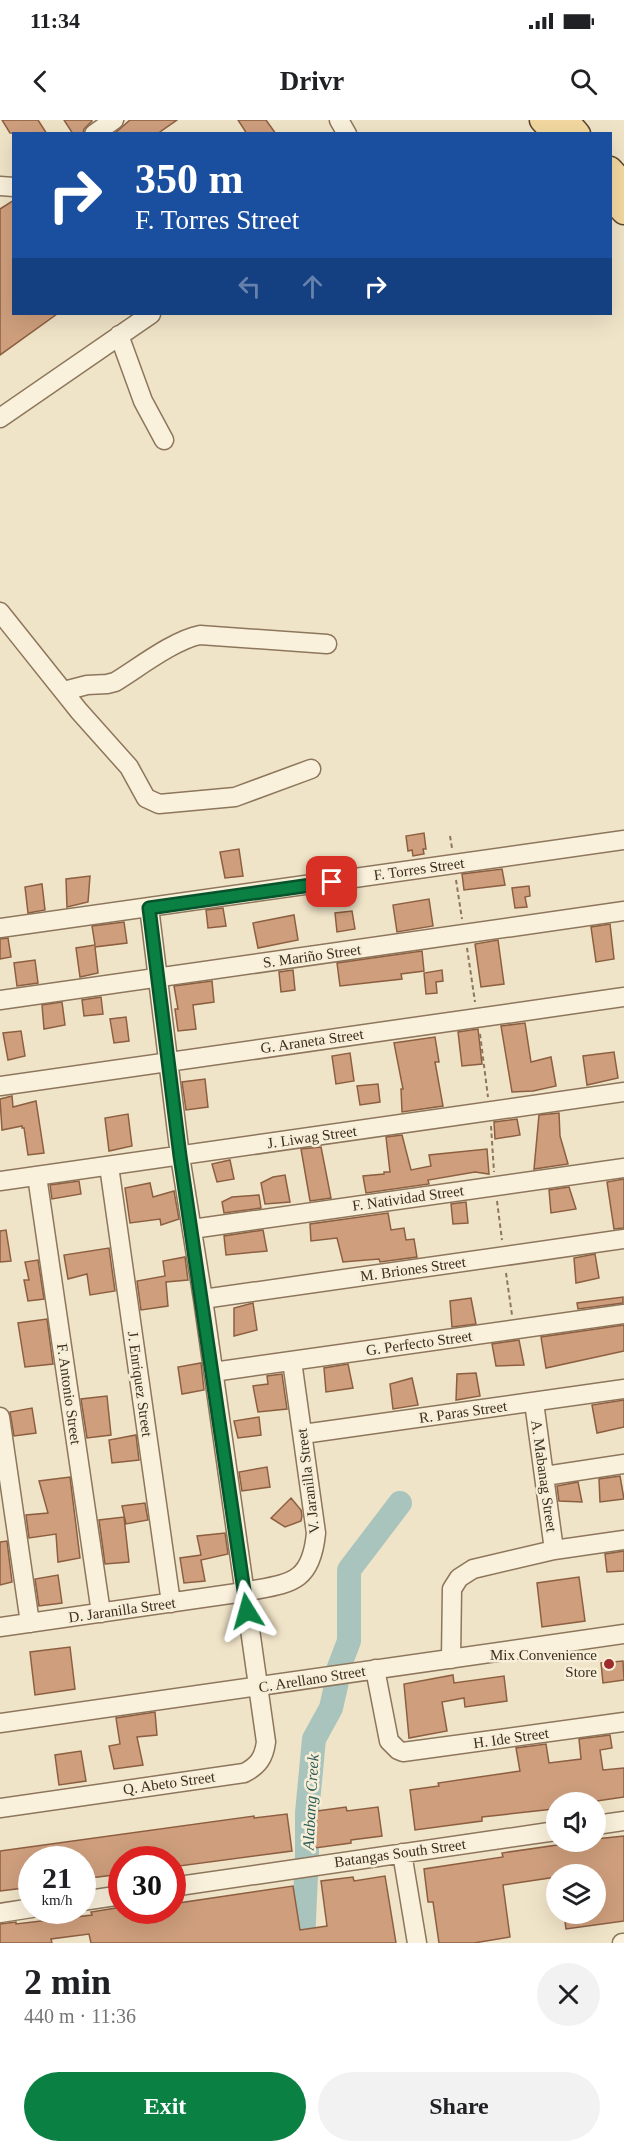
<!DOCTYPE html>
<meta charset="utf-8">
<style>
:root{--surface:#fff;--page:#f2f2f2;--text:#202124;--muted:#757577;--accent:#0b8043}
body{margin:0;font-family:Georgia,serif;background:var(--page);color:var(--text);height:100vh;display:flex;flex-direction:column;font-size:22px;white-space:nowrap}
*{box-sizing:border-box;margin:0}
p{font-size:20px;color:var(--muted)}
.icon{flex:none;width:33px;height:33px;fill:none;stroke:currentColor;stroke-width:2;stroke-linecap:round;stroke-linejoin:round}
.map{position:relative;height:1823px;overflow:hidden}
.sheet{display:flex;flex-direction:column;background:var(--surface);flex:1}
.sheet>*{flex:none}
.top-card{position:absolute;left:12px;top:12px;width:600px;height:183px;border-radius:0px;box-shadow:0 6px 24px #0002;background:#1a4fa0;color:#fff;overflow:hidden}
.tools{position:absolute;left:546px;top:1672px;display:grid;gap:12px}
.tools a{display:grid;place-items:center;width:60px;height:60px;border-radius:50%;background:var(--surface);box-shadow:0 6px 24px #0002;font-size:30px}
.speed{position:absolute;left:18px;top:1726px;display:flex;gap:12px;font-size:30px;font-weight:700;text-align:center}
.speed>*{display:grid;place-content:center;width:78px;height:78px;border-radius:50%;background:var(--surface);box-shadow:0 6px 24px #0002;line-height:1}
.speed small{font-size:15px;font-weight:400}
.speed .limit{border:9px solid #d22;background:#fff;color:#111}
.pin{position:absolute;display:grid;place-items:center;width:51px;height:51px;color:#fff;margin:-26px;border-radius:12px;box-shadow:0 3px 9px #0006}
.me{position:absolute;width:66px;margin:-33px;rotate:352deg;stroke-linejoin:round;filter:drop-shadow(0 0 4px #0008)}
.turn{display:flex;align-items:center;gap:21px;height:126px;padding:0 24px;font-size:27px}
.turn .icon{width:78px;height:78px;stroke-width:2.5}
.turn b{display:block;font-size:42px;line-height:51px}
.lanes{display:flex;align-items:center;height:57px;padding:0 24px;background:#0003;justify-content:center;gap:30px;direction:ltr}
.lanes .off{opacity:.35}
.round{display:grid;place-items:center;flex:none;width:63px;height:63px;border-radius:32px;background:var(--page)}
.overview{display:flex;align-items:center;justify-content:space-between;height:102px;padding:0 24px}
h1{font-size:36px;font-weight:700;line-height:45px}
.cta{display:flex;gap:12px;margin-top:auto;padding:12px 24px}
.cta a{flex:1;height:69px;border-radius:36px;background:var(--accent);color:#fff;font-size:24px;font-weight:700;line-height:69px;text-align:center}
.cta a+a{background:var(--page);color:var(--text)}
.status{display:flex;justify-content:space-between;align-items:center;height:42px;padding:0 30px;background:var(--surface);direction:ltr}
.status svg{height:16px;fill:currentColor}
header{display:flex;justify-content:space-between;align-items:center;height:78px;padding:0 24px;background:var(--surface);font-size:27px;font-weight:700}
.map>svg:first-child{display:block}
</style>
<div class="status"><b>11:34</b><svg viewBox="0 0 49 12"><path d="M0 12V9h3v3zM5 12V6h3v6zM10 12V3h3v9zM15 12V0h3v12zM26 1h20v11H26zM47 4h2v5h-2z"/></svg></div>
<header><svg class="icon" aria-label="back" viewBox="0 0 24 24"><path d="M15 5l-7 7 7 7"/></svg>Drivr<svg class="icon" aria-label="search" viewBox="0 0 24 24"><circle cx="10" cy="10" r="6"/><path d="M15 15l6 6"/></svg></header>
<div class="map">
<svg width="624" height="1823" viewBox="0 0 624 1823">
<rect width="100%" height="100%" fill="#f0e4c8"/>
<g fill="none" stroke-linecap="round" stroke-linejoin="round">
<path stroke="#a9c4bc" stroke-width="24" d="M338,1550L349,1521V1450L400,1383
M307,1740V1693L314,1619L331,1588L338,1557
M303,1823L306,1755"/>
</g>
<path fill="#cf9f7d" stroke="#8d5f41" stroke-width="1.5" d="M2,0H38L47,14L10,13Z
M64,0H91L92,1L84,9L83,14H73Z
M130,0H177L157,14H114Z
M238,0H266L276,14H247Z
M14,80V194H57L0,235V89Z
M424,713L426,729H423L424,734L413,736L412,730L408,731L406,716Z
M239,729L243,756L225,758L220,732Z
M502,749L505,765L464,770L462,754Z
M90,756L88,782L67,787L66,759Z
M42,764L45,790L28,793L25,767Z
M529,766L530,776L525,777L527,787L515,788L512,768Z
M429,779L433,806L397,812L393,785Z
M223,788L226,806L208,808L206,790Z
M352,791L355,809L337,812L335,793Z
M294,795L298,820L258,828L253,803Z
M124,802L127,823L95,827L98,853L80,857L76,828L95,825L92,806Z
M610,804L614,839L596,842L591,807Z
M8,818L11,837L0,839V819Z
M498,820L504,864L481,867L475,824Z
M422,831L424,851L401,854L402,859L340,866L337,843Z
M35,840L38,863L17,866L14,843Z
M293,850L295,870L281,872L279,852Z
M442,850L443,861L436,862L437,873L426,874L424,853Z
M212,861L214,882L193,885L196,909L178,911L175,889H178L174,866Z
M101,877L103,894L84,896L82,880Z
M62,882L65,905L44,909L42,885Z
M126,897L129,921L114,923L110,899Z
M525,903L531,942L551,937L556,966L533,971L512,972L501,906Z
M478,909L482,944L462,946L458,912Z
M21,911L25,936L8,940L3,913Z
M435,917L439,942H435L443,986L402,992L401,969H403L394,923Z
M614,932L618,958L587,965L583,936Z
M350,933L354,961L336,964L332,936Z
M205,959L208,987L186,990L182,962Z
M378,964L380,982L360,985L357,966Z
M12,976L13,987L36,981L44,1033L28,1035L24,1008H22V1006L2,1010L0,979Z
M559,993L560,1016L568,1044L534,1049L539,995Z
M128,994L132,1026L109,1031L105,998Z
M517,999L520,1015L495,1019L494,1002Z
M402,1015L411,1050L431,1046L429,1035L487,1029L489,1054L475,1052L428,1060L429,1064L366,1073L363,1056L384,1054V1052H390L386,1017Z
M321,1027L331,1078L310,1081L301,1029Z
M230,1040L234,1059L217,1062L212,1044Z
M285,1055L290,1082L265,1084L261,1063L273,1057Z
M624,1059V1108L614,1109L607,1062Z
M79,1061L81,1074L52,1079L50,1065Z
M150,1063L153,1077L174,1071L179,1099L161,1105L160,1099L130,1103L125,1068Z
M569,1067L576,1089L551,1093L549,1070Z
M259,1075L261,1088L224,1093L222,1082L232,1077Z
M466,1082L468,1103L453,1104L451,1084Z
M388,1093L391,1110L404,1108L406,1120L414,1119L417,1137L380,1142L379,1139L343,1142L337,1118L311,1121L310,1104Z
M6,1110L11,1141L0,1142V1111Z
M263,1110L267,1131L226,1135L224,1116Z
M109,1128L115,1171L90,1175L87,1154L68,1159L64,1135Z
M595,1134L599,1158L576,1163L574,1138Z
M185,1137L188,1160L166,1162L168,1186L141,1190L137,1161L165,1156L163,1141Z
M38,1140L44,1179L28,1181L24,1160H29L25,1142Z
M623,1177V1183L578,1189L577,1183Z
M471,1178L476,1204L452,1207L450,1181Z
M253,1183L257,1210L234,1216V1188Z
M47,1199L53,1244L25,1247L18,1203Z
M624,1205V1231L546,1248L541,1217Z
M519,1220L524,1245L496,1246L492,1224Z
M201,1243L204,1270L182,1274L178,1247Z
M348,1244L353,1268L326,1272L324,1248Z
M476,1253L480,1276L456,1280L457,1254Z
M282,1254L287,1289L258,1292L253,1266L268,1264L267,1256Z
M412,1258L418,1285L393,1289L390,1264Z
M107,1276L111,1315L87,1318L81,1279Z
M624,1280V1307L597,1313L592,1285Z
M32,1288L36,1313L14,1316L10,1292Z
M259,1297L261,1315L238,1318L234,1301Z
M136,1315L139,1340L112,1343L109,1320Z
M267,1347L270,1367L242,1371L239,1352Z
M620,1356L624,1379L600,1382L599,1359Z
M70,1357L80,1438L58,1442L56,1414L29,1418L26,1395L48,1393L39,1361Z
M578,1362L582,1382L559,1381L557,1366Z
M291,1378L301,1390L302,1396L301,1401L285,1407L271,1398Z
M145,1383L148,1400L126,1404L122,1386Z
M124,1397L129,1442L105,1444L99,1400Z
M225,1413L228,1434L201,1440L205,1461L184,1463L180,1438L201,1435L197,1416Z
M7,1421L12,1462L0,1465V1422Z
M624,1431V1451L607,1452L605,1434Z
M58,1455L62,1483L39,1486L35,1459Z
M579,1457L585,1501L542,1507L537,1463Z
M70,1527L75,1569L35,1575L30,1532Z
M623,1541L624,1560L603,1563L601,1543Z
M453,1555L454,1563L504,1556L507,1581L465,1587L464,1578L442,1582L447,1611L409,1618L404,1564Z
M155,1592L157,1615L137,1617L143,1645L114,1649L109,1626L120,1624L116,1598Z
M610,1615L612,1628L600,1630L603,1650L624,1648V1677L583,1683H556L554,1689L482,1697V1701L415,1710L410,1670L439,1666L438,1663L520,1651L516,1628L546,1624L549,1643L581,1639L579,1619Z
M81,1631L86,1661L59,1665L55,1635Z
M346,1687L347,1691L378,1687L382,1716L351,1720V1723L315,1728L310,1692Z
M287,1694L292,1731L172,1747V1740H122V1754L82,1759V1740H32V1767L0,1771V1731L254,1696V1698Z
M624,1716V1801L566,1809L564,1794H596V1755H556V1757L503,1765L510,1817L474,1823H439L433,1782H428L424,1749L503,1737L502,1733L578,1722H596V1719Z
M385,1756L396,1823H91L89,1814L51,1819L52,1823H0V1804L16,1802V1804L92,1795L91,1792L122,1787V1791H172V1784L293,1766L300,1810L327,1806L321,1761L353,1757L354,1761Z"/>
<g fill="none" stroke-linecap="round" stroke-linejoin="round">
<g stroke="#8d765c" stroke-width="21">
<path id="minor" d="M339,0L347,14
M94,14L114,0
M0,66L14,67
M119,215L143,281L164,320
M0,298L151,194
M0,492L79,591L129,647L146,678L159,684L235,677L311,649
M64,571L87,565L107,564L115,562C138,548 174,520 200,515L327,524
M0,808L624,720
M0,880L624,791
M0,966L624,877
M109,1046L171,1483
M37,1056L101,1493
M0,1061L624,972
M192,1109L624,1048
M203,1179L624,1119
M213,1252L624,1194
M534,1282L554,1430
M0,1297L30,1503
M303,1314L624,1269
M545,1356L624,1344
M0,1507L244,1472C289,1463 311,1465 316,1413L292,1241
M451,1539L452,1469L459,1458L473,1449L554,1430L624,1420
M375,1549L389,1621L398,1630L403,1632L624,1602
M0,1603L624,1514
M0,1688L244,1653C258,1646 264,1638 266,1622L203,1179L180,1036L149,787
M596,1705L624,1701
M402,1733L417,1823
M172,1767L556,1711
M82,1781L122,1775
M0,1793L32,1788
M622,1823H624"/>
</g>
<g stroke="#5b4430" stroke-width="27">
<path id="major" d="M542,0L555,14
M566,0L578,14
M610,49L624,64
M610,77L624,92"/>
</g>
<path stroke="#8d765c" stroke-width="2" stroke-dasharray="4.5 3" stroke-linecap="butt" d="M450,716L452,728
M456,760L462,799
M467,828L475,882
M480,914L488,977
M491,1006L494,1052
M497,1081L502,1120
M506,1153L512,1195"/>
<use href="#minor" stroke="#faf1dc" stroke-width="18"/>
<use href="#major" stroke="#f3d9a0" stroke-width="24"/>
</g>
<g fill="none" stroke-linecap="round" stroke-linejoin="round">
<g stroke="#07532c" stroke-width="15">
<path id="route" d="M247,1491L180,1036L149,788L332,762"/>
</g>
<use href="#route" stroke="#0b8043" stroke-width="10"/>
</g>
<circle fill="#9e2a2b" stroke="#f7eed8" stroke-width="2" cx="609" cy="1544" r="6"/>
<g text-anchor="middle" stroke-width="5" stroke-linejoin="round" paint-order="stroke">
<g font-size="15" fill="#3d2e20" stroke="#f7eed8">
<text transform="translate(419 749) rotate(-8)" y="5">F. Torres Street</text>
<text transform="translate(312 836) rotate(-8)" y="5">S. Mariño Street</text>
<text transform="translate(312 921) rotate(-8)" y="5">G. Araneta Street</text>
<text transform="translate(312 1017) rotate(-8)" y="5">J. Liwag Street</text>
<text transform="translate(408 1078) rotate(-8)" y="5">F. Natividad Street</text>
<text transform="translate(413 1149) rotate(-8)" y="5">M. Briones Street</text>
<text transform="translate(419 1223) rotate(-8)" y="5">G. Perfecto Street</text>
<text transform="translate(140 1264) rotate(82)" y="5">J. Enriquez Street</text>
<text transform="translate(69 1274) rotate(82)" y="5">F. Antonio Street</text>
<text transform="translate(463 1292) rotate(-8)" y="5">R. Paras Street</text>
<text transform="translate(544 1356) rotate(82)" y="5">A. Mabanag Street</text>
<text transform="translate(308 1361) rotate(-97)" y="5">V. Jaranilla Street</text>
<text transform="translate(122 1490) rotate(-8)" y="5">D. Jaranilla Street</text>
<text transform="translate(312 1559) rotate(-9)" y="5">C. Arellano Street</text>
<text transform="translate(511 1618) rotate(-8)" y="5">H. Ide Street</text>
<text transform="translate(169 1663) rotate(-8)" y="5">Q. Abeto Street</text>
<text transform="translate(400 1733) rotate(-8)" y="5">Batangas South Street</text>
</g>
<g font-size="15" fill="#3d2e20" stroke="#f7eed8" text-anchor="end">
<text x="597" y="1540">Mix Convenience<tspan x="597" dy="17">Store</tspan></text>
</g>
<g font-size="16" font-style="italic" fill="#2f5d5a" stroke="#f7eed8">
<text transform="translate(310 1682) rotate(-87)" y="6">Alabang Creek</text>
</g>
</g>
</svg>
<div class="tools">
<a><svg class="icon" aria-label="sound" viewBox="0 0 24 24"><path d="M4 9h4l5-4v14l-5-4H4zM17 9q2 3 0 6"/></svg></a>
<a><svg class="icon" aria-label="layers" viewBox="0 0 24 24"><path d="M12 4l9 5-9 5-9-5zM3 14l9 5 9-5"/></svg></a>
</div>
<div class="speed"><div>21<small>km/h</small></div><div class="limit">30</div></div>
<div class="pin" style="left:332px;top:762px;background:#d93025"><svg class="icon" aria-label="arrive" viewBox="0 0 24 24"><path d="M6 21V4h12l-3 4 3 4H6"/></svg></div>
<svg class="me" style="left:247px;top:1491px" viewBox="-20 -20 40 40"><path d="M0-17L14 15 0 8-14 15z" fill="#0b8043" stroke="#fff" stroke-width="4"/></svg>
<div class="top-card">
<div class="turn"><svg class="icon" aria-label="right" viewBox="0 0 24 24"><path d="M7 20v-9h11M14 6l5 5-5 5"/></svg><div><b>350 m</b>F. Torres Street</div></div>
<div class="lanes"><svg class="icon off" aria-label="left" viewBox="0 0 24 24"><path d="M17 20v-9H6M10 6l-5 5 5 5"/></svg><svg class="icon off" aria-label="ahead" viewBox="0 0 24 24"><path d="M12 20V5M6 11l6-6 6 6"/></svg><svg class="icon" aria-label="right" viewBox="0 0 24 24"><path d="M7 20v-9h11M14 6l5 5-5 5"/></svg></div>
</div>
</div>
<section class="sheet">
<div class="overview"><div><h1>2 min</h1><p>440 m · 11:36</p></div><a class="round"><svg class="icon" aria-label="close" viewBox="0 0 24 24"><path d="M6 6l12 12M18 6L6 18"/></svg></a></div>
<div class="cta"><a>Exit</a><a>Share</a></div>
</section>
